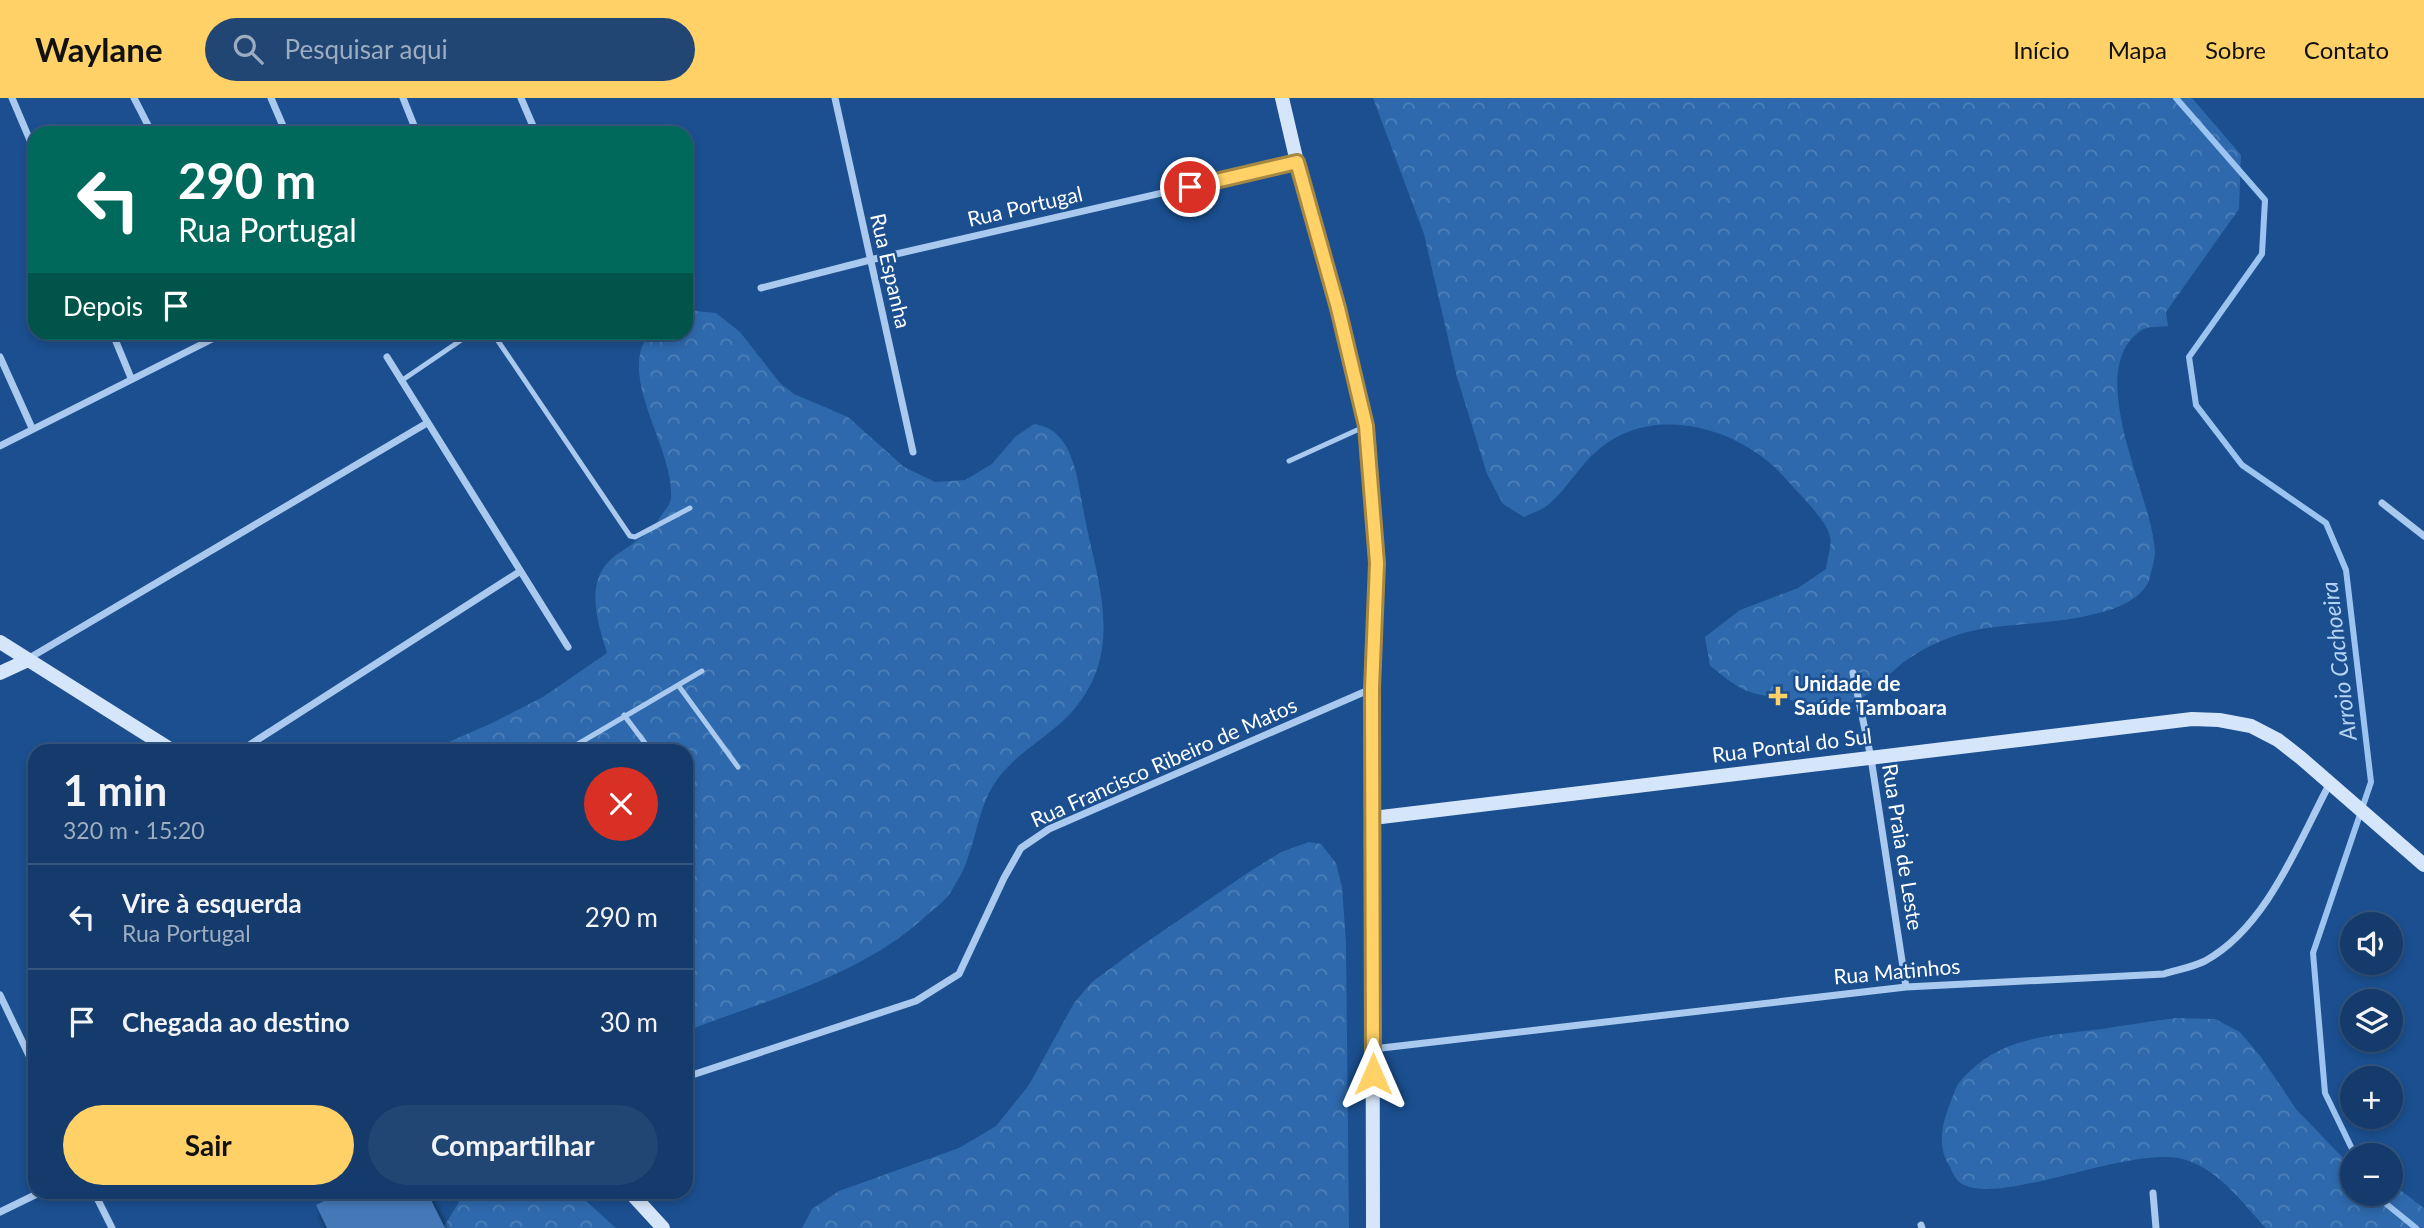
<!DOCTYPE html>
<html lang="pt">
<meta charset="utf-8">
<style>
:root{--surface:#143b6b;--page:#214673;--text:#f1f3f6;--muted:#9dadc1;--line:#33557e;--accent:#ffd166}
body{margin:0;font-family:Lato,sans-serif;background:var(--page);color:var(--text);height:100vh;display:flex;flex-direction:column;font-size:26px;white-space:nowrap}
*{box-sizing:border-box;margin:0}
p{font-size:23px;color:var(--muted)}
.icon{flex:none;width:38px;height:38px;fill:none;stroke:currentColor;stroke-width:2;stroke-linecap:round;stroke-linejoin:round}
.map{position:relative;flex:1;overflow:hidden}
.sheet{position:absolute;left:28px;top:646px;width:665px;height:455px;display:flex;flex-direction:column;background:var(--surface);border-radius:21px;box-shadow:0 4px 10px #0003,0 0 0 2px var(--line)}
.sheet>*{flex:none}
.top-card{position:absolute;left:28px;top:28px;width:665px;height:214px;border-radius:21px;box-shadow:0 4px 10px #0003,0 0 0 2px var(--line);background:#00695c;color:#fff;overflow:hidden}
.fabs{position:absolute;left:2340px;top:814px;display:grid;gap:14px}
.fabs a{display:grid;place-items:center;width:63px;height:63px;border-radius:50%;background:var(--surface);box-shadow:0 4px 10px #0003,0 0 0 2px var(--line);font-size:35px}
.pin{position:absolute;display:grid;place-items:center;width:60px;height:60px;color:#fff;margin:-30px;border:4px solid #fff;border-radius:50%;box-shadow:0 2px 7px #0007}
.me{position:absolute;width:77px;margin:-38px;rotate:0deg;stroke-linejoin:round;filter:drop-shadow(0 0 5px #0008)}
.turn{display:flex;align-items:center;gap:24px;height:147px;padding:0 35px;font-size:32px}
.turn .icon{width:91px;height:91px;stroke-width:2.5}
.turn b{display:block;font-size:49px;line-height:60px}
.then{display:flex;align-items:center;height:66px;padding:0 35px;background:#0003;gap:14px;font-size:26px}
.round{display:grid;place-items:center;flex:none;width:74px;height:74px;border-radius:37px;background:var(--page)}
.headline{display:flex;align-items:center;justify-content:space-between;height:119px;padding:0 35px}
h1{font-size:42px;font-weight:700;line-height:52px}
.action{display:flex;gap:14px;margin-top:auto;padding:14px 35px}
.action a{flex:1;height:80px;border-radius:42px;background:var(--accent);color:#111;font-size:28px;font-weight:700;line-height:80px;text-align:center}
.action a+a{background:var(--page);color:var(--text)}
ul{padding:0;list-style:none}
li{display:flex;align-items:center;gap:21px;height:105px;padding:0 35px;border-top:2px solid var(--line)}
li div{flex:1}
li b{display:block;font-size:26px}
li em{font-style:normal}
header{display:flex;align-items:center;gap:42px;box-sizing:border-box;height:98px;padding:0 35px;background:var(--accent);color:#111}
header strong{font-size:33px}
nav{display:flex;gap:38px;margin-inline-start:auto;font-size:24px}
.search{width:490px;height:63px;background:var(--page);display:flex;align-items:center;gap:18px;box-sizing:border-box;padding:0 24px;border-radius:38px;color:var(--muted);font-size:26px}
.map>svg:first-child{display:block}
</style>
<header>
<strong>Waylane</strong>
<div class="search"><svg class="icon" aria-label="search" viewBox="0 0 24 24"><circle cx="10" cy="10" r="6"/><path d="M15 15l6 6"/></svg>Pesquisar aqui</div>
<nav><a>Início</a><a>Mapa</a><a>Sobre</a><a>Contato</a></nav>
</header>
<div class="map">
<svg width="2424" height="1130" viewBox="0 0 2424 1130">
<defs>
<pattern id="forest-crowns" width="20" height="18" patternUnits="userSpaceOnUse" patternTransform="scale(1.75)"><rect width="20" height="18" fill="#2e69ad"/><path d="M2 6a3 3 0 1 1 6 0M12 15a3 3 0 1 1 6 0" fill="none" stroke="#4d80b9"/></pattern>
<filter id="shadow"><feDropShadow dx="4.5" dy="8" stdDeviation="3.5" flood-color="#0009"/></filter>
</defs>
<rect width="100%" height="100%" fill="#1b4f8f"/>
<path fill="url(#forest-crowns)" d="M1373,0H2192L2241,57L2239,111L2166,214L2168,228C2161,229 2148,228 2142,232C2081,271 2152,397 2155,453C2155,460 2152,471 2150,479C2137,527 2021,523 1981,531C1953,536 1926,548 1904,564C1886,577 1871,601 1849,605C1831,609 1761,600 1745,592C1732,586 1721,576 1710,568L1705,539L1740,512L1798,490L1826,471C1827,461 1832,448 1830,439C1828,423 1796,393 1785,380C1741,330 1654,304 1598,352C1579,368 1567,391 1548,407C1542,412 1532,415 1524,419L1503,406L1487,376L1457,279L1424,136Z
M686,212L716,215L740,234L780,285L794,296L848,319L904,369L935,384L965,382L992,366L1015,339L1034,326C1073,331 1077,378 1083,410C1096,482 1128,553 1070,616C1047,640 1016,655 996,683C980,706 977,736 967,762C964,773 956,785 950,795C945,803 935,810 927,817C862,878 769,901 686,933V653H428L492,625L543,599L607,555C598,526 585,488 609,463C615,457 624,452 631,447C643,438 654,431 661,418C665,412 671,406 671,399C674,349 615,277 650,235L686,234Z
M1309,744L1321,746L1336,765L1342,789L1346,844L1349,1130H802L812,1111L839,1093L959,1050L996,1028L1029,987L1074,905L1092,884L1138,850L1249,774L1281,754Z
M2176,920L2215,921L2240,934L2261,959L2296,1011L2343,1060L2352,1064V1096H2390L2391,1085L2424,1110V1130H2266C2243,1106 2219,1072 2186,1062C2133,1044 1992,1114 1958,1083C1955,1080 1952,1073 1950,1069C1933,1043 1946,1016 1956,990C1959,983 1964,979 1970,973C2006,938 2055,937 2102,931C2127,927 2151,923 2176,920Z
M465,1094H576L616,1130H443Z"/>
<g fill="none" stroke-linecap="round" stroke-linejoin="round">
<path stroke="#9cc4f0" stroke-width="6" d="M2176,0L2265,102L2262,156L2189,259L2196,307L2242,367L2326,425L2346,472L2371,684L2313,855L2325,995L2355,1057
M2374,1096L2416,1130"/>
</g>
<path fill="#4478b7" filter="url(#shadow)" d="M319,1094H427L445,1130H327L316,1107L324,1103Z"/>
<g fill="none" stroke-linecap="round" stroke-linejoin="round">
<path stroke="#a9c9ee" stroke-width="5" d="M492,234L630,438L635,439L690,410
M401,283L473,234
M1289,363L1366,328
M678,587L738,669
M624,617L651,653
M566,653L702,573"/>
<path stroke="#a9c9ee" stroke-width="7" d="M12,0L35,54
M134,0L152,35
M271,0L286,35
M403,0L417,35
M521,0L536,35
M835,0L913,354
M761,190L870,162L1297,64
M112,234L131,280
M0,259L32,330
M387,259L568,549
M0,348L226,234
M2382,405L2424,438
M26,562L427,325
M1853,575L1871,660L1906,889
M240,653L519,474
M0,897L35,970
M1373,951L1906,889L2164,876C2177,872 2193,869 2205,863C2267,829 2298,745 2330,685
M686,979L916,903L959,876L1004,780L1021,750L1049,731L1371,591
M94,1094L112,1130
M2153,1095L2156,1130
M0,1114L41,1094
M1921,1127L1922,1130"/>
<path stroke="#d6e6fa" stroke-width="14" d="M1282,0L1297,64L1338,210L1366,328L1377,465L1372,591L1373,1130
M0,544L173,653
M0,575L26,563
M1373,720L2192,621L2219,622L2251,628L2278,642L2301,660L2424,767
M630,1094L663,1130"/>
</g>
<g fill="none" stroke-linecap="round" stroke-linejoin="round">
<g stroke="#a68842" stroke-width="18">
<path id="route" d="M1190,89L1297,64L1338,210L1366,328L1377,465L1372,591L1373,976"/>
</g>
<use href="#route" stroke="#ffd166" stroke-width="12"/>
</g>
<path fill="#ffd166" stroke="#1b4f8f" stroke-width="2.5" d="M1774.5 587.5h7v7h7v7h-7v7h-7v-7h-7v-7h7z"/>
<g text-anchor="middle" stroke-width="5" stroke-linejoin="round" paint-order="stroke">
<g font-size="21" fill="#fff" stroke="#1b4f8f">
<text transform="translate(1025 109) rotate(-13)" y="7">Rua Portugal</text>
<text transform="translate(890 173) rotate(77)" y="7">Rua Espanha</text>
<text transform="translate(1792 648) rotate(-7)" y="7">Rua Pontal do Sul</text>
<text transform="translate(1164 665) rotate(-24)" y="7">Rua Francisco Ribeiro de Matos</text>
<text transform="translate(1902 749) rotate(81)" y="7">Rua Praia de Leste</text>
<text transform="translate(1897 874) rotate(-5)" y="7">Rua Matinhos</text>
</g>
<g font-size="21" font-weight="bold" fill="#fff" stroke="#1b4f8f" text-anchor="start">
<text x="1794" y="593">Unidade de<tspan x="1794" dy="24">Saúde Tamboara</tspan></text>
</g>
<g font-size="23" font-style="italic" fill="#b5d3f5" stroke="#1b4f8f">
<text transform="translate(2339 563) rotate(-97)" y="8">Arroio Cachoeira</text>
</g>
</g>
</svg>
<div class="fabs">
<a><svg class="icon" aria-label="sound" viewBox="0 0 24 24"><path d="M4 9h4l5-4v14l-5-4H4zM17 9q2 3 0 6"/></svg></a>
<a><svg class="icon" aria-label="layers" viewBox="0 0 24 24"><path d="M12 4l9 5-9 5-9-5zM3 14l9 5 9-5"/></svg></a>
<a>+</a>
<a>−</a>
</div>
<div class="pin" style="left:1190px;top:89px;background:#d93025"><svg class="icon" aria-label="arrive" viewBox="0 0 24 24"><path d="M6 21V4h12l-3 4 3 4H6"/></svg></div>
<svg class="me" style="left:1373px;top:976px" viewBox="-20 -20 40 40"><path d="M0-17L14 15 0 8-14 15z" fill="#ffd166" stroke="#fff" stroke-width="4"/></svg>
<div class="top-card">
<div class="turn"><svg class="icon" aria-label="left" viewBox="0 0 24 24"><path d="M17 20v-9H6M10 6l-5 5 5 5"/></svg><div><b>290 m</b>Rua Portugal</div></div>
<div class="then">Depois<svg class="icon" aria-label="arrive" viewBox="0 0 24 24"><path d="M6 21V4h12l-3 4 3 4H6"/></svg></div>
</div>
<section class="sheet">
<div class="headline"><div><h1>1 min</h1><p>320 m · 15:20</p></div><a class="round" style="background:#d93025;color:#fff"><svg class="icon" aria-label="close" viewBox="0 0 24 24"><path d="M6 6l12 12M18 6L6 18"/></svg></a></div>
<ul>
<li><svg class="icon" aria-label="left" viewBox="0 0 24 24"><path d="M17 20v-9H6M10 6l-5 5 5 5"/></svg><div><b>Vire à esquerda</b><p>Rua Portugal</p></div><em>290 m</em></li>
<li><svg class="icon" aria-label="arrive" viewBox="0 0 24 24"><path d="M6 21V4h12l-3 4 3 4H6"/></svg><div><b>Chegada ao destino</b></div><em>30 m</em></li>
</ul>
<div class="action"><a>Sair</a><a>Compartilhar</a></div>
</section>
</div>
